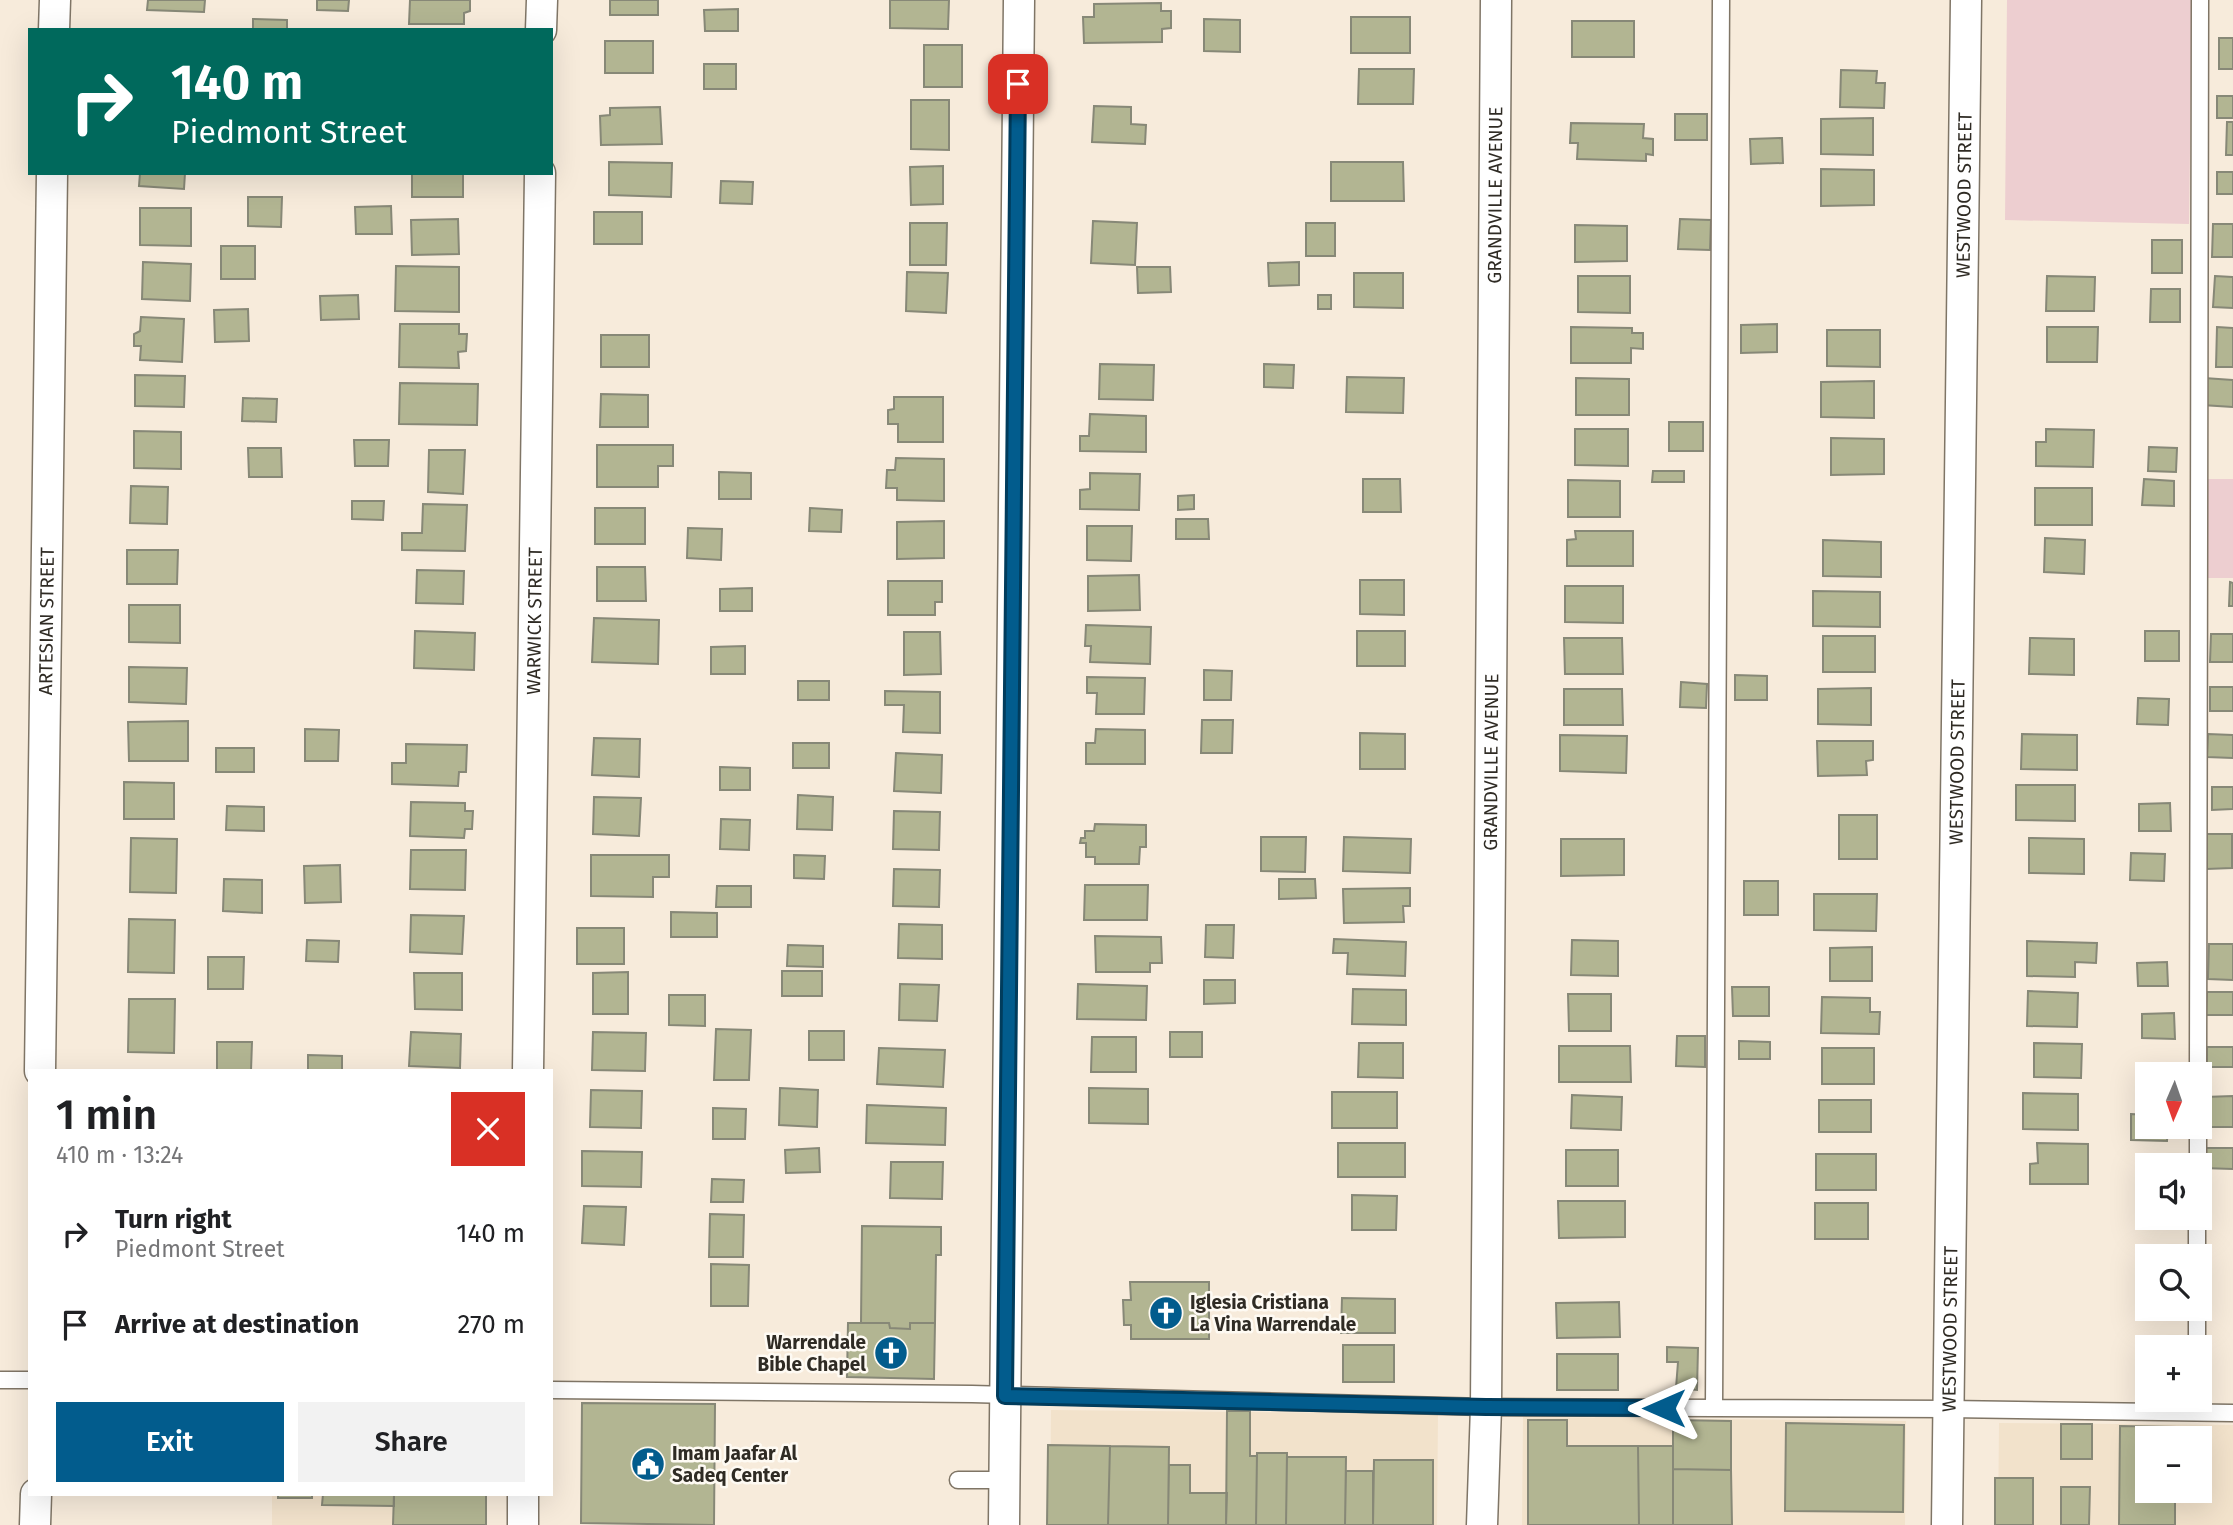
<!DOCTYPE html>
<meta charset="utf-8">
<style>
:root{--surface:#fff;--page:#f2f2f2;--text:#202124;--muted:#757577;--accent:#025c8d}
body{margin:0;font-family:"Fira Sans",sans-serif;background:var(--page);color:var(--text);height:100vh;display:flex;flex-direction:column;font-size:26px;white-space:nowrap}
*{box-sizing:border-box;margin:0}
p{font-size:23px;color:var(--muted)}
.icon{flex:none;width:38px;height:38px;fill:none;stroke:currentColor;stroke-width:2;stroke-linecap:round;stroke-linejoin:round}
.map{position:relative;flex:1;overflow:hidden}
.drawer{position:absolute;left:28px;top:1069px;width:525px;height:427px;display:flex;flex-direction:column;background:var(--surface);border-radius:0px;box-shadow:0 7px 28px #0002}
.drawer>*{flex:none}
.guide{position:absolute;left:28px;top:28px;width:525px;height:147px;border-radius:0px;box-shadow:0 7px 28px #0002;background:#00695c;color:#fff;overflow:hidden}
.needle{width:46px;rotate:182deg}
.controls{position:absolute;left:2135px;top:1062px;display:grid;gap:14px}
.controls a{display:grid;place-items:center;width:77px;height:77px;border-radius:0px;background:var(--surface);box-shadow:0 7px 28px #0002;font-size:35px}
.pin{position:absolute;display:grid;place-items:center;width:60px;height:60px;color:#fff;margin:-30px;border-radius:14px;box-shadow:0 4px 10px #0006}
.me{position:absolute;width:77px;margin:-38px;rotate:270deg;stroke-linejoin:round;filter:drop-shadow(0 0 5px #0008)}
.turn{display:flex;align-items:center;gap:24px;height:147px;padding:0 28px;font-size:32px}
.turn .icon{width:91px;height:91px;stroke-width:2.5}
.turn b{display:block;font-size:49px;line-height:60px}
.round{display:grid;place-items:center;flex:none;width:74px;height:74px;border-radius:0px;background:var(--page)}
.summary{display:flex;align-items:center;justify-content:space-between;height:119px;padding:0 28px}
h1{font-size:42px;font-weight:600;line-height:52px}
.action{display:flex;gap:14px;margin-top:auto;padding:14px 28px}
.action a{flex:1;height:80px;border-radius:0px;background:var(--accent);color:#fff;font-size:28px;font-weight:600;line-height:80px;text-align:center}
.action a+a{background:var(--page);color:var(--text)}
ul{padding:0;list-style:none}
li{display:flex;align-items:center;gap:21px;height:91px;padding:0 28px}
li div{flex:1}
li b{display:block;font-size:26px}
li em{font-style:normal}
.map>svg:first-child{display:block}
</style>
<div class="map">
<svg width="2233" height="1525" viewBox="0 0 2233 1525">
<rect width="100%" height="100%" fill="#f7ebdb"/>
<path fill="#f2e2cb" fill-rule="evenodd" d="M1051,1410L1438,1414L1437,1525H1050Z
M1523,1417L1906,1421L1905,1525H1522Z
M1999,1423L2233,1425V1525H1998ZM2147,1438H2200V1491H2147Z
M272,1495H487L486,1525H272Z"/>
<path fill="#edced0" d="M2007,0H2192L2189,224L2005,220Z
M2198,479H2233V578H2198Z"/>
<path fill="#b2b592" stroke="#878877" stroke-width="2" d="M148,0H205L204,12L147,10Z
M317,0H349L348,11L317,10Z
M410,0H470V11L464,13V24H409Z
M610,0H658V15H610Z
M890,0H949L948,29L890,28Z
M1161,3V11H1171V28L1162,29V42L1084,43L1083,17H1094V4Z
M738,9V31H705L704,10Z
M1351,17H1410V53H1351Z
M253,19L287,20V30H253Z
M1204,19L1240,20V52L1204,51Z
M1572,21H1634V57H1572Z
M2219,38H2233V69H2219Z
M605,41H653V73H605Z
M924,45H962V87H924Z
M704,64H736V89H704Z
M1359,69H1414L1413,104H1358Z
M1841,70L1877,71L1876,83H1885L1884,108L1840,107Z
M2217,96H2233V118H2217Z
M911,100H949V150L911,149Z
M1094,106L1131,107V124L1146,125L1145,144L1092,142Z
M660,107L662,144L601,145L600,116L610,115V108Z
M1675,114H1707V140H1675Z
M1873,118V155L1821,154V119Z
M2227,122H2233V155H2226Z
M1571,123L1644,124L1643,138L1653,139V155L1646,154V161L1577,159L1578,143H1570Z
M1782,138L1783,163L1751,164L1750,139Z
M609,162L672,163L671,197L609,195Z
M1331,162H1403L1404,201H1331Z
M943,166V204L911,205L910,167Z
M1821,169L1874,170V205L1821,206Z
M2217,172H2233V194H2217Z
M140,173H185L184,189L139,186Z
M412,173H463V197H412Z
M721,181L753,182L752,204L720,203Z
M248,197H282L281,227L248,226Z
M391,206L392,234H356L355,207Z
M140,208H191V246L140,245Z
M594,212H642V244H594Z
M458,219L459,254L412,255L411,220Z
M1680,219L1711,220L1710,250L1678,249Z
M1093,221L1137,223L1135,265L1091,263Z
M910,223H947L946,265H910Z
M1306,223H1335V256H1306Z
M2213,224H2233V257H2212Z
M1575,225L1627,226V261L1575,262Z
M2152,240H2182V273H2152Z
M221,246H255V279H221Z
M143,262L191,264L190,301L142,299Z
M1299,262V285L1269,286L1268,263Z
M396,266L459,267V312L395,311Z
M1137,267H1170L1171,292L1138,293Z
M907,272L948,273L946,313L906,311Z
M1354,273H1403V308L1354,307Z
M1578,276H1630V313L1578,312Z
M2047,276L2095,277L2094,311H2046Z
M2215,276L2233,277V308L2213,307Z
M2151,289H2180V322H2150Z
M358,295L359,319L321,320L320,296Z
M1318,295H1331V309H1318Z
M248,309L249,341L215,342L214,310Z
M141,317L184,319L182,362L140,360L141,346H134V334L140,331Z
M400,324H459V334H467L466,351L458,352L459,368L399,367Z
M1777,324V352L1741,353V325Z
M1571,327L1632,328V333H1643V349L1631,348V363H1571Z
M2047,327H2098L2097,362H2047Z
M2217,327L2233,328V367H2216Z
M1827,330H1880V367L1827,366Z
M601,335H649V367H601Z
M1100,364L1154,365L1153,400L1099,399Z
M1264,364L1294,365L1293,388L1264,387Z
M135,375L185,376L184,407L135,406Z
M1347,377L1404,378L1403,413L1346,412Z
M1576,378L1629,379V415H1576Z
M2204,378L2233,380V407L2202,405Z
M1874,381V418L1821,417V382Z
M400,383L478,384L477,425L399,424Z
M601,394L648,395V427H600Z
M894,397H943V442H898V424H888V410L894,409Z
M243,398L277,399L276,422L242,421Z
M1090,414L1146,416V452L1080,451V436H1089Z
M1669,422H1703V451H1669Z
M1575,429H1628V466L1575,465Z
M2046,429L2094,430L2093,467L2036,466V442H2046Z
M134,431L181,432V469L134,468Z
M1831,438L1884,439V474L1831,475Z
M354,440H389L388,466H355Z
M597,445H673V466H658V487H597Z
M2149,447L2177,448L2176,472L2148,471Z
M248,448H281L282,477H249Z
M429,450H465L463,494L428,492Z
M896,458L944,459V501L897,500V488H886L887,470H895Z
M1653,471H1684V482H1652Z
M719,472L751,473V499H719Z
M1090,473L1140,474L1139,510L1080,509V490L1090,489Z
M1363,479H1400L1401,512H1363Z
M2144,479L2174,481V506L2142,505Z
M1568,480L1620,481V517H1568Z
M131,486L168,487L167,524L130,523Z
M2035,488H2092V525H2035Z
M1194,495V509L1178,510V496Z
M352,501H384L383,520L352,519Z
M423,504L467,505L465,551L402,550V533H422Z
M595,508H645V544H595Z
M810,508L842,510L841,532L809,531Z
M1176,519H1208L1209,539H1176Z
M944,521V558L897,559V522Z
M1087,526H1132L1131,561L1087,560Z
M688,528L722,529L721,560L687,558Z
M1575,531H1633V566H1567V540L1576,539Z
M2045,538L2085,540L2084,574L2044,572Z
M1823,540L1881,542V577L1823,576Z
M127,550H178L177,584H127Z
M597,567H645L646,601H597Z
M417,570L464,571L463,604L416,603Z
M1139,575L1140,610L1088,611V576Z
M1360,580H1404V615L1360,614Z
M888,581H942V602H935V615H888Z
M2230,582L2233,583V606H2229Z
M1565,586H1623V623L1565,622Z
M752,588V611H720V589Z
M1813,591L1880,592V627L1813,626Z
M129,605H180V643L129,642Z
M594,618L659,620L658,664L592,662Z
M1086,625L1151,627L1150,664L1090,662L1091,646H1085Z
M415,631L475,633L474,670L414,668Z
M1357,631H1405V666H1357Z
M2145,631H2179V661H2145Z
M904,632H940L941,674L904,675Z
M2211,634H2233V662H2210Z
M1823,636H1875V672H1823Z
M1564,638H1622L1623,674H1565Z
M2030,638L2074,639V675L2029,674Z
M745,646V674H711V647Z
M129,667L187,668L186,704L129,702Z
M1204,670L1232,671L1231,700H1204Z
M1735,675L1767,676V700H1735Z
M1087,677L1145,678L1144,714H1096L1097,693H1087Z
M798,681H829V700H798Z
M1681,682L1707,684L1706,708L1680,707Z
M2210,687H2233V711H2210Z
M1871,688V725L1818,724V689Z
M1564,689H1622L1623,725H1564Z
M885,691L940,692V733L903,732L904,705H885Z
M2138,698L2169,699L2168,725L2137,724Z
M1202,720H1233L1232,753H1201Z
M188,721V761H129L128,722Z
M305,729L339,730L338,761H305Z
M1096,729L1145,730V764H1086V743H1095Z
M1360,733L1405,734V769H1360Z
M2022,734L2077,735V770L2021,769Z
M2208,734L2233,735V758L2207,757Z
M1560,735L1627,736L1626,773L1560,771Z
M594,738L640,739L639,777L592,775Z
M1817,741H1873V760L1866,761L1867,775L1818,776Z
M793,743H829V768H793Z
M406,744L467,745L466,772H459L458,786L392,784V763H406Z
M216,748H254V772H216Z
M896,753L942,755L941,793L894,791Z
M720,767L750,768V790H720Z
M124,782L174,783V819H124Z
M2016,785H2075V821L2016,820Z
M2212,787H2233V809L2212,810Z
M798,795L833,797L832,830L797,829Z
M594,797L641,798L639,836L593,834Z
M411,802L465,803V811H473L472,829H465L464,838L410,836Z
M2170,803L2171,831H2139V804Z
M227,806L264,807V831L226,830Z
M894,811L940,812L939,850L893,849Z
M1839,815H1877V859H1839Z
M721,819L750,820L749,850L720,849Z
M1095,824L1146,825V847H1140L1139,864H1095V857H1086V843H1080L1081,838H1085V831H1094Z
M2207,834H2232V868L2207,869Z
M1261,837H1306L1305,872L1261,871Z
M1344,837L1411,839L1410,873L1343,871Z
M131,838L177,839L176,893L130,892Z
M2029,838L2084,839V874L2029,873Z
M1561,839H1624V875L1561,876Z
M411,850H466L465,890L410,889Z
M2131,853L2165,854L2164,881L2130,880Z
M591,855H669V877H653V897L591,896Z
M794,855L825,856L824,879L794,878Z
M340,865L341,902L305,903L304,866Z
M894,869L940,870L939,907L893,906Z
M224,879L262,880V913L223,911Z
M1279,879H1315L1316,898L1279,899Z
M1744,881H1778V915H1744Z
M1085,885H1148L1147,920H1084Z
M717,886H751V907H716Z
M1410,888V906H1403L1404,922L1344,923L1343,889Z
M1814,894H1877L1876,931L1814,930Z
M671,912L717,913V937H671Z
M411,915L464,916L462,954L410,952Z
M129,919L175,920L174,973L128,972Z
M899,924L942,925V959L898,958Z
M1206,925H1234L1233,958L1205,957Z
M577,928H624V964H577Z
M1095,936L1161,937L1162,963H1150V972H1096Z
M1334,939L1406,942L1405,976L1347,974L1348,953H1333Z
M307,940L339,941L338,962L306,961Z
M1572,940L1618,941V976L1571,975Z
M2027,941L2097,943L2096,963L2075,962V977L2027,976Z
M2209,944H2233V980L2208,979Z
M788,945L823,946V967L787,966Z
M1872,947V981H1830V948Z
M208,957H244L243,989H208Z
M2167,962L2168,986H2138L2137,963Z
M782,971H822V996H782Z
M628,972V1014H593V973Z
M414,973H462V1010L415,1009Z
M1204,980H1235V1003L1204,1004Z
M900,984L939,985L937,1021L899,1020Z
M1078,984L1147,986L1146,1020L1077,1019Z
M1732,987H1769V1016H1733Z
M1353,989L1406,990V1025L1352,1024Z
M2028,991L2078,993L2077,1027L2027,1026Z
M2207,992H2233V1015H2206Z
M1568,994H1611V1031H1569Z
M669,995H705V1026L669,1025Z
M1822,997L1870,998V1012H1880L1879,1034L1821,1033Z
M129,999H175L174,1053L128,1052Z
M2174,1013L2175,1039L2142,1038V1014Z
M716,1029L751,1030L749,1080H714Z
M809,1031H844V1060H809Z
M411,1032L461,1034L460,1068L409,1066Z
M593,1032L646,1033L645,1071L592,1070Z
M1170,1032H1202V1057H1170Z
M1677,1036H1705V1067L1676,1066Z
M1092,1037H1136V1072H1091Z
M1739,1041L1770,1042V1059H1739Z
M217,1042H252L251,1071H217Z
M1359,1043H1403V1078L1358,1077Z
M2034,1043L2082,1044L2081,1078L2034,1077Z
M1559,1046H1630L1631,1082H1559Z
M2207,1047H2233V1067H2207Z
M879,1048L945,1050L943,1087L877,1084Z
M1822,1048H1874V1084H1822Z
M308,1055L342,1056V1071H308Z
M780,1088L818,1090L817,1127L779,1125Z
M1089,1088L1148,1089V1124L1089,1123Z
M591,1090L642,1091L641,1128L590,1127Z
M1332,1092H1397V1128H1332Z
M2023,1093L2078,1094V1130L2023,1129Z
M1572,1095L1622,1097L1621,1130L1571,1128Z
M2233,1096V1127H2206L2205,1097Z
M1819,1100H1871V1132H1819Z
M867,1105L946,1108L945,1145L866,1143Z
M713,1108L746,1109L745,1139H713Z
M2131,1114L2147,1115V1127H2168L2167,1141L2131,1140Z
M1338,1143H1405V1177H1338Z
M2037,1143L2088,1144V1184H2030V1164L2038,1163Z
M819,1148L820,1172L786,1173L785,1150Z
M2202,1148H2233V1169L2202,1168Z
M1566,1150H1618V1186H1566Z
M582,1151L642,1152L641,1187L582,1186Z
M1816,1154H1876V1190H1816Z
M891,1162H943L942,1199L890,1198Z
M712,1179L744,1180L743,1202H711Z
M1352,1195L1397,1196L1396,1230H1352Z
M1558,1201H1625V1237L1559,1238Z
M1815,1203H1868V1239H1815Z
M584,1206L626,1207L624,1245L582,1243Z
M710,1214L744,1215L743,1257H709Z
M862,1226L941,1227V1255H936L935,1323H910V1329L890,1328L889,1323H861Z
M711,1264L749,1265L748,1306H711Z
M1130,1282H1209V1339H1131V1325H1124L1123,1300H1131Z
M1342,1298L1395,1299V1333H1341Z
M1619,1302L1620,1337L1557,1338L1556,1303Z
M848,1323H889L890,1328L910,1329V1323H935L934,1379L847,1377Z
M1343,1345H1394V1382H1343Z
M1667,1347L1698,1348L1697,1390L1676,1388L1678,1362H1667Z
M1557,1354H1618V1390H1557Z
M582,1403L715,1404L714,1525L581,1523Z
M1227,1411H1250V1456H1257L1256,1525H1226Z
M1528,1420H1567V1446H1638L1639,1525H1528Z
M1673,1420L1731,1421V1470L1673,1469Z
M1786,1423L1904,1425L1903,1512L1785,1511Z
M2061,1424H2092V1459H2061Z
M2120,1426L2176,1427V1438H2147V1491H2175V1525H2119Z
M1048,1445L1110,1446L1108,1525H1047Z
M1110,1446L1169,1447L1168,1525H1108Z
M1638,1446H1673V1525H1639Z
M1257,1453H1287L1286,1525H1256Z
M1287,1457H1346L1345,1525H1286Z
M1374,1460H1433V1525H1373Z
M1169,1465H1190V1493H1227L1226,1525H1168Z
M1673,1469L1731,1470L1732,1525H1673Z
M1346,1471H1373V1525H1345Z
M1995,1478H2033V1525H1995Z
M2061,1487H2090L2089,1525H2061Z
M278,1494H312V1498H278Z
M323,1494H394V1506L322,1505Z
M394,1494H486V1525H393Z"/>
<g fill="none" stroke-linecap="round" stroke-linejoin="round">
<g stroke="#7f7566" stroke-width="19">
<path id="lane" d="M2198,1074L2200,0
M2198,1166V1127
M2197,1256V1218
M2197,1348V1309
M0,1380H30
M551,1390L972,1394L1486,1407L1949,1409L2233,1413
M1714,1408L1721,0
M958,1480H1004"/>
</g>
<g stroke="#7f7566" stroke-width="33">
<g id="street">
<path d="M54,30L55,0"/>
<path d="M541,30L542,0"/>
<path id="s1" d="M40,1071L52,173"/>
<path id="s2" d="M528,1071L540,173"/>
<path d="M35,1525L36,1494"/>
<path d="M523,1525V1494"/>
<path d="M1004,1525L1019,0"/>
<path id="s3" d="M1482,1525L1486,1407L1496,0"/>
<path id="s4" d="M1947,1525L1966,0"/>
</g>
</g>
<use href="#lane" stroke="#fff" stroke-width="16"/>
<use href="#street" stroke="#fff" stroke-width="30"/>
</g>
<g fill="none" stroke-linecap="round" stroke-linejoin="round">
<g stroke="#013c5c" stroke-width="18">
<path id="route" d="M1018,84L1005,1396L1486,1407L1664,1408"/>
</g>
<use href="#route" stroke="#025c8d" stroke-width="12"/>
</g>
<defs>
<g id="church-disc" transform="scale(1.75)"><circle r="9.5" fill="#025c8d" stroke="#fefaf3"/><path d="M-1.2-6h2.4v3.5h3.3v2.4h-3.3V6h-2.4V-.1h-3.3v-2.4h3.3Z" fill="#fff"/></g>
<g id="civic-disc" transform="scale(1.75)"><circle r="9.5" fill="#025c8d" stroke="#fefaf3"/><path d="M-.6-6.5H3V-4.5H.6V-3L4-1V1h2V6H-6V1h2V-1L-.6-3ZM-1.2 2.5V6h2.4V2.5Z" fill="#fff"/></g>
</defs>
<g fill-rule="evenodd">
<use href="#church-disc" x="1166" y="1313"/>
<use href="#church-disc" x="891" y="1353"/>
<use href="#civic-disc" x="648" y="1464"/>
</g>
<g text-anchor="middle" stroke-width="5" stroke-linejoin="round" paint-order="stroke">
<g font-size="19" fill="#2f2b24" stroke="#fefaf3">
<text dy="7" stroke="none"><textPath href="#s3" startOffset="1330">GRANDVILLE AVENUE</textPath></text>
<text dy="7" stroke="none"><textPath href="#s4" startOffset="1330">WESTWOOD STREET</textPath></text>
<text dy="7" stroke="none"><textPath href="#s1" startOffset="450">ARTESIAN STREET</textPath></text>
<text dy="7" stroke="none"><textPath href="#s2" startOffset="450">WARWICK STREET</textPath></text>
<text dy="7" stroke="none"><textPath href="#s3" startOffset="763">GRANDVILLE AVENUE</textPath></text>
<text dy="7" stroke="none"><textPath href="#s4" startOffset="763">WESTWOOD STREET</textPath></text>
<text dy="7" stroke="none"><textPath href="#s4" startOffset="196">WESTWOOD STREET</textPath></text>
</g>
<g font-size="19" font-weight="bold" fill="#2f2b24" stroke="#fefaf3" text-anchor="start">
<text x="1190" y="1309">Iglesia Cristiana<tspan x="1190" dy="22">La Vina Warrendale</tspan></text>
<text x="866" y="1349" text-anchor="end">Warrendale<tspan x="866" dy="22">Bible Chapel</tspan></text>
<text x="672" y="1460">Imam Jaafar Al<tspan x="672" dy="22">Sadeq Center</tspan></text>
</g>
</g>
</svg>
<div class="controls">
<a><svg class="needle" viewBox="-14 -14 28 28"><path d="M0-13l5 13h-10z" fill="#e53935"/><path d="M0 13l5-13h-10z" fill="#757577"/></svg></a>
<a><svg class="icon" aria-label="sound" viewBox="0 0 24 24"><path d="M4 9h4l5-4v14l-5-4H4zM17 9q2 3 0 6"/></svg></a>
<a><svg class="icon" aria-label="search" viewBox="0 0 24 24"><circle cx="10" cy="10" r="6"/><path d="M15 15l6 6"/></svg></a>
<a>+</a>
<a>−</a>
</div>
<div class="pin" style="left:1018px;top:84px;background:#d93025"><svg class="icon" aria-label="arrive" viewBox="0 0 24 24"><path d="M6 21V4h12l-3 4 3 4H6"/></svg></div>
<svg class="me" style="left:1664px;top:1408px" viewBox="-20 -20 40 40"><path d="M0-17L14 15 0 8-14 15z" fill="#025c8d" stroke="#fff" stroke-width="4"/></svg>
<div class="guide">
<div class="turn"><svg class="icon" aria-label="right" viewBox="0 0 24 24"><path d="M7 20v-9h11M14 6l5 5-5 5"/></svg><div><b>140 m</b>Piedmont Street</div></div>
</div>
<section class="drawer">
<div class="summary"><div><h1>1 min</h1><p>410 m · 13:24</p></div><a class="round" style="background:#d93025;color:#fff"><svg class="icon" aria-label="close" viewBox="0 0 24 24"><path d="M6 6l12 12M18 6L6 18"/></svg></a></div>
<ul>
<li><svg class="icon" aria-label="right" viewBox="0 0 24 24"><path d="M7 20v-9h11M14 6l5 5-5 5"/></svg><div><b>Turn right</b><p>Piedmont Street</p></div><em>140 m</em></li>
<li><svg class="icon" aria-label="arrive" viewBox="0 0 24 24"><path d="M6 21V4h12l-3 4 3 4H6"/></svg><div><b>Arrive at destination</b></div><em>270 m</em></li>
</ul>
<div class="action"><a>Exit</a><a>Share</a></div>
</section>
</div>
